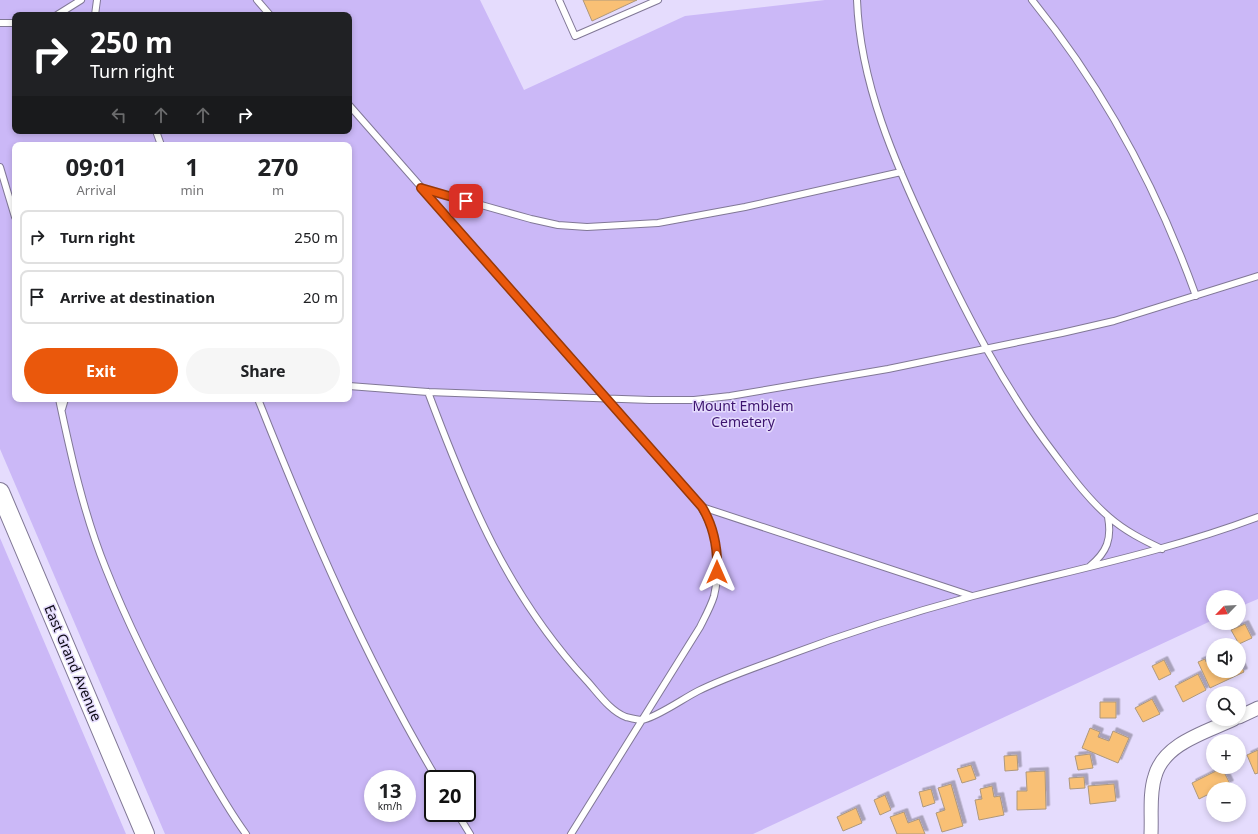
<!DOCTYPE html>
<meta charset="utf-8">
<style>
:root{--surface:#fff;--page:#f6f6f6;--text:#202124;--muted:#757577;--line:#e0e0e0;--accent:#ea580c}
body{margin:0;font-family:"Noto Sans",sans-serif;background:var(--page);color:var(--text);height:100vh;display:flex;flex-direction:column;font-size:15px;white-space:nowrap}
*{box-sizing:border-box;margin:0}
p{font-size:13px;color:var(--muted)}
.icon{flex:none;width:22px;height:22px;fill:none;stroke:currentColor;stroke-width:2;stroke-linecap:round;stroke-linejoin:round}
.map{position:relative;flex:1;overflow:hidden}
.details{position:absolute;left:12px;top:142px;width:340px;height:260px;display:flex;flex-direction:column;background:var(--surface);border-radius:8px;box-shadow:0 2px 6px #0003}
.details>*{flex:none}
.guide{position:absolute;left:12px;top:12px;width:340px;height:122px;border-radius:8px;box-shadow:0 2px 6px #0003;background:#202124;color:#fff;overflow:hidden}
.needle{width:26px;rotate:245deg}
.buttons{position:absolute;left:1206px;top:590px;display:grid;gap:8px}
.buttons a{display:grid;place-items:center;width:40px;height:40px;border-radius:50%;background:var(--surface);box-shadow:0 2px 6px #0003;font-size:20px}
.speed{position:absolute;left:364px;top:770px;display:flex;gap:8px;font-size:20px;font-weight:700;text-align:center}
.speed>*{display:grid;place-content:center;width:52px;height:52px;border-radius:50%;background:var(--surface);box-shadow:0 2px 6px #0003;line-height:1}
.speed small{font-size:10px;font-weight:400}
.speed .limit{border:2px solid #111;border-radius:6px;background:#fff;color:#111}
.pin{position:absolute;display:grid;place-items:center;width:34px;height:34px;color:#fff;margin:-17px;border-radius:8px;box-shadow:0 2px 6px #0006}
.me{position:absolute;width:44px;margin:-22px;rotate:0deg;stroke-linejoin:round;filter:drop-shadow(0 0 3px #0008)}
.turn{display:flex;align-items:center;gap:14px;height:84px;padding:0 12px;font-size:18px}
.turn .icon{width:52px;height:52px;stroke-width:2.5}
.turn b{display:block;font-size:28px;line-height:34px}
.lanes{display:flex;align-items:center;height:38px;padding:0 12px;background:#0003;justify-content:center;gap:20px;direction:ltr}
.lanes .off{opacity:.35}
.eta{display:flex;justify-content:space-evenly;align-items:center;height:68px;text-align:center}
.eta b{font-size:24px;font-weight:700;line-height:28px}
.action{display:flex;gap:8px;margin-top:auto;padding:8px 12px}
.action a{flex:1;height:46px;border-radius:24px;background:var(--accent);color:#fff;font-size:16px;font-weight:700;line-height:46px;text-align:center}
.action a+a{background:var(--page);color:var(--text)}
ul{padding:0;list-style:none}
li{display:flex;align-items:center;gap:12px;height:54px;margin:0 8px 6px;padding:0 4px;border:2px solid var(--line);border-radius:8px}
li div{flex:1}
li b{display:block;font-size:15px}
li em{font-style:normal}
.map>svg:first-child{display:block}
</style>
<div class="map">
<svg width="1258" height="834" viewBox="0 0 1258 834">
<defs>
<filter id="shadow"><feDropShadow dx="3.5" dy="-3.5" stdDeviation="0" flood-color="#0004"/></filter>
</defs>
<rect width="100%" height="100%" fill="#e5dcfd"/>
<path fill="#cbb8f7" fill-rule="evenodd" d="M0,0H480L524,90L685,16L825,0H1258V599L1239,607V597H1213V620L753,834H165L0,449ZM15,15H349V131H15ZM15,145H349V399H15ZM373,779H407V813H373ZM433,779H467V813H433Z
M0,538L126,834H0Z"/>
<path fill="#f9c074" stroke="#ae987d" filter="url(#shadow)" d="M583,0H637L592,21Z
M1245,624L1252,638L1239,644L1231,630Z
M1205,659L1206,662L1213,659V671H1239V661L1244,672L1210,688L1198,662Z
M1164,660L1171,674L1159,680L1152,666Z
M1198,674L1206,690L1183,702L1175,686Z
M1152,699L1160,714L1143,722L1135,708Z
M1100,702H1116V718H1100Z
M1090,728L1100,732L1098,737L1109,741L1113,731L1129,738L1118,763L1082,748Z
M1258,750V773L1255,774L1247,755Z
M1090,754L1093,768L1078,770L1075,756Z
M1017,755L1018,770L1005,771L1004,756Z
M971,765L976,779L962,783L957,769Z
M1222,768L1230,784L1219,789H1213V792L1199,799L1192,783Z
M1045,771L1046,809L1017,810V791H1027L1026,772Z
M1084,777L1085,788L1070,789L1069,778Z
M951,784L963,826L942,832L936,813L945,810L938,788Z
M1114,784L1116,801L1090,804L1088,786Z
M992,786L994,797L1000,796L1004,815L979,820L975,800L982,799L980,789Z
M931,789L935,803L923,807L919,792Z
M885,795L891,810L880,815L874,800Z
M856,808L862,823L843,831L837,817Z
M904,812L908,823L919,819L925,834H897L890,817Z"/>
<g fill="none" stroke-linecap="round" stroke-linejoin="round">
<g stroke="#817896" stroke-width="8">
<path id="service" d="M257,0L270,15
M559,0L575,36L658,0
M857,0C860,83 895,163 930,237C966,314 1004,388 1056,456C1072,477 1089,500 1109,517C1125,531 1143,540 1162,549
M1032,0C1105,90 1157,188 1196,296
M57,15L81,0
M95,15L97,0
M0,23H15
M349,105L695,499C717,526 722,563 714,596C711,606 705,617 700,627L571,834
M156,131L161,145
M0,167L15,217
M421,188L531,219L558,225L587,227L658,223L745,207L901,172
M349,386L428,392L650,400H694L730,396L888,369L1062,333L1114,321L1258,276
M428,392C468,499 508,596 587,681C598,693 610,711 626,717C630,718 637,720 642,720C656,718 684,698 698,691C726,677 757,667 786,656C847,633 910,613 973,596C1068,571 1165,552 1258,517
M59,399C71,456 84,515 106,569C129,627 158,684 188,738C206,770 224,804 246,834
M258,399C310,530 365,658 437,779
M62,409L65,399
M702,507L972,596
M1090,566C1107,552 1112,539 1108,517
M457,813L470,834"/>
</g>
<g stroke="#817896" stroke-width="15">
<path id="minor" d="M1239,717L1258,708
M1151,834C1152,815 1149,794 1155,776C1164,743 1207,732 1234,719"/>
</g>
<g stroke="#817896" stroke-width="20">
<path id="secondary" d="M0,492L145,834"/>
</g>
<use href="#service" stroke="#fff" stroke-width="6"/>
<use href="#minor" stroke="#fff" stroke-width="13"/>
<use href="#secondary" stroke="#fff" stroke-width="18"/>
</g>
<g fill="none" stroke-linecap="round" stroke-linejoin="round">
<g stroke="#983908" stroke-width="10">
<path id="route" d="M466,201L421,188L702,507C714,527 718,549 717,572"/>
</g>
<use href="#route" stroke="#ea580c" stroke-width="7"/>
</g>
<g text-anchor="middle" stroke-width="3" stroke-linejoin="round" paint-order="stroke">
<g font-size="14" fill="#3d146f" stroke="#e5dcfd">
<text x="743" y="411">Mount Emblem<tspan x="743" dy="16">Cemetery</tspan></text>
</g>
<g font-size="14" fill="#0d0a15" stroke="#e5dcfd">
<text transform="translate(73 663) rotate(67)" y="5">East Grand Avenue</text>
</g>
</g>
</svg>
<div class="buttons">
<a><svg class="needle" viewBox="-14 -14 28 28"><path d="M0-13l5 13h-10z" fill="#e53935"/><path d="M0 13l5-13h-10z" fill="#757577"/></svg></a>
<a><svg class="icon" aria-label="sound" viewBox="0 0 24 24"><path d="M4 9h4l5-4v14l-5-4H4zM17 9q2 3 0 6"/></svg></a>
<a><svg class="icon" aria-label="search" viewBox="0 0 24 24"><circle cx="10" cy="10" r="6"/><path d="M15 15l6 6"/></svg></a>
<a>+</a>
<a>−</a>
</div>
<div class="speed"><div>13<small>km/h</small></div><div class="limit">20</div></div>
<div class="pin" style="left:466px;top:201px;background:#d93025"><svg class="icon" aria-label="arrive" viewBox="0 0 24 24"><path d="M6 21V4h12l-3 4 3 4H6"/></svg></div>
<svg class="me" style="left:717px;top:572px" viewBox="-20 -20 40 40"><path d="M0-17L14 15 0 8-14 15z" fill="#ea580c" stroke="#fff" stroke-width="4"/></svg>
<div class="guide">
<div class="turn"><svg class="icon" aria-label="right" viewBox="0 0 24 24"><path d="M7 20v-9h11M14 6l5 5-5 5"/></svg><div><b>250 m</b>Turn right</div></div>
<div class="lanes"><svg class="icon off" aria-label="left" viewBox="0 0 24 24"><path d="M17 20v-9H6M10 6l-5 5 5 5"/></svg><svg class="icon off" aria-label="ahead" viewBox="0 0 24 24"><path d="M12 20V5M6 11l6-6 6 6"/></svg><svg class="icon off" aria-label="ahead" viewBox="0 0 24 24"><path d="M12 20V5M6 11l6-6 6 6"/></svg><svg class="icon" aria-label="right" viewBox="0 0 24 24"><path d="M7 20v-9h11M14 6l5 5-5 5"/></svg></div>
</div>
<section class="details">
<div class="eta">
<div><b>09:01</b><p>Arrival</p></div>
<div><b>1</b><p>min</p></div>
<div><b>270</b><p>m</p></div>
</div>
<ul>
<li><svg class="icon" aria-label="right" viewBox="0 0 24 24"><path d="M7 20v-9h11M14 6l5 5-5 5"/></svg><div><b>Turn right</b></div><em>250 m</em></li>
<li><svg class="icon" aria-label="arrive" viewBox="0 0 24 24"><path d="M6 21V4h12l-3 4 3 4H6"/></svg><div><b>Arrive at destination</b></div><em>20 m</em></li>
</ul>
<div class="action"><a>Exit</a><a>Share</a></div>
</section>
</div>
